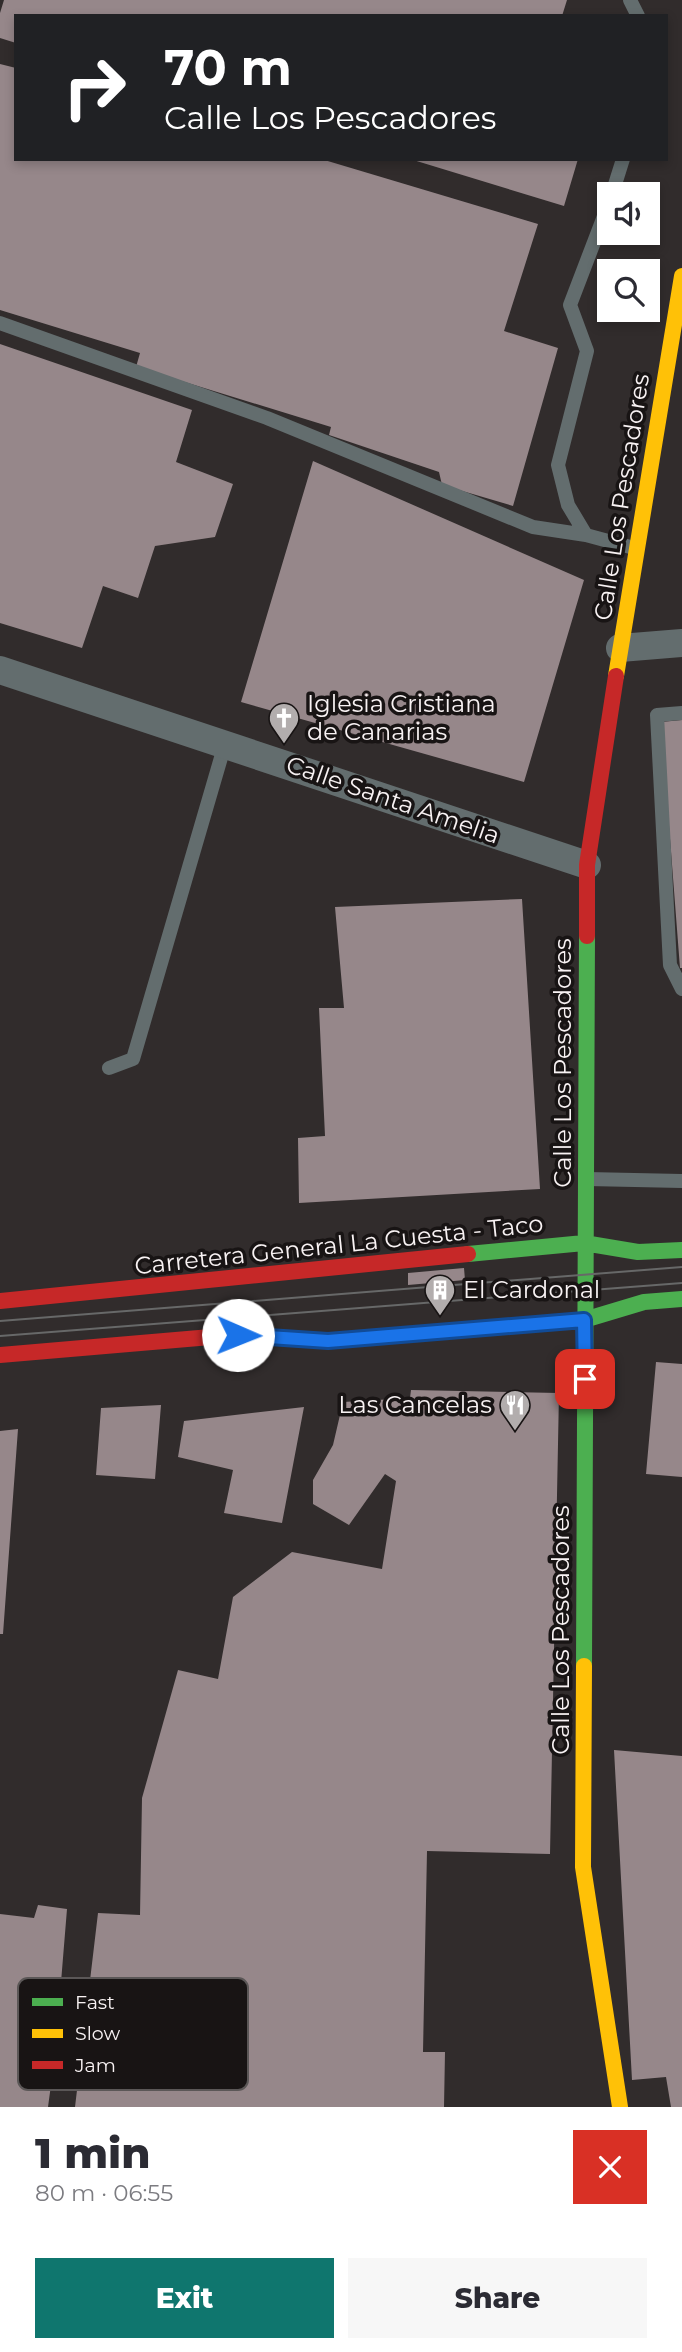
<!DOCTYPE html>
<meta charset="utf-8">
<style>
:root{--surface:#fff;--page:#f7f7f7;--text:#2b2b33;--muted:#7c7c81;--accent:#0f766e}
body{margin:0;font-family:Montserrat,sans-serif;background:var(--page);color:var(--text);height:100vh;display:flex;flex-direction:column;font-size:26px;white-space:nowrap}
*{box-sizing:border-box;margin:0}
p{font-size:23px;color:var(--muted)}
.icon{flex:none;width:38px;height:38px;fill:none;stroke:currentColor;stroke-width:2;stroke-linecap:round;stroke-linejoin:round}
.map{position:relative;height:2107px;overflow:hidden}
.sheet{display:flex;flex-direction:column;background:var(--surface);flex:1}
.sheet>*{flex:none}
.guide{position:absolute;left:14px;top:14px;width:654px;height:147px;border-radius:0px;box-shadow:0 4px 10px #0003;background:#202124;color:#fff;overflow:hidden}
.tools{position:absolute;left:597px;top:182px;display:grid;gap:14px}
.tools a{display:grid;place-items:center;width:63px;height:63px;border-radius:0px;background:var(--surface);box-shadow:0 4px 10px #0003;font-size:35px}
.pin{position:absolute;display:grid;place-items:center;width:60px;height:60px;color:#fff;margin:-30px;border-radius:14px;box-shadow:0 4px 10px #0006}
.me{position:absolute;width:77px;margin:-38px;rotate:91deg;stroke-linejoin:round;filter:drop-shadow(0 0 5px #0008)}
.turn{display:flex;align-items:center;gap:24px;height:147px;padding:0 35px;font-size:32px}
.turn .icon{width:91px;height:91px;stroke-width:2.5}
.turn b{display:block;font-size:49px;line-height:60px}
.round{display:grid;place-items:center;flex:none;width:74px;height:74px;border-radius:0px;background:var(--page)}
.overview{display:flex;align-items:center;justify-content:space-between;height:119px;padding:0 35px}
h1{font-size:42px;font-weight:800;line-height:52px}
.button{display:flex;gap:14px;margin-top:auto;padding:14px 35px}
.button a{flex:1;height:80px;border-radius:0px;background:var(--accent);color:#fff;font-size:28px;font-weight:800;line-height:80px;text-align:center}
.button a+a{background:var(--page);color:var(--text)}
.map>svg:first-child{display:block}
</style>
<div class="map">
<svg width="682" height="2107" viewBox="0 0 682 2107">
<rect width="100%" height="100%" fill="#312c2c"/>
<path fill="#96878a" d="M4,0H567L562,16H16V43L0,38V13Z
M0,64L16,68V159H321L538,224L504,331L558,348L513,506L442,485L439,472L329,435L331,427L136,367L140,353L0,310Z
M410,159H578L564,206Z
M0,344L192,410L176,462L233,484L215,537L155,546L138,598L103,586L82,648L0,623Z
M313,461L584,580L524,782L241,702Z
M682,720V968H680L661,722Z
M522,899L540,1189L299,1203L298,1138L325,1136L319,1008H344L335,907Z
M464,1268L465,1280L408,1285V1273Z
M656,1362L682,1364V1477L646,1474Z
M411,1390L559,1393L550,1854L427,1851L423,2052H445L444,2107H75L98,1913L140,1915L142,1798L178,1670L218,1679L233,1597L292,1552L382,1569L396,1481L385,1474L349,1525L313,1504V1480L333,1445L343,1402L410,1398Z
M161,1405L155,1479L96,1475L101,1408Z
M304,1407L282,1523L224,1513L233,1470L178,1457L184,1421Z
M18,1429L3,1634H0V1431Z
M614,1750L682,1756V2107H671L666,2077L632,2080Z
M38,1905L67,1909L58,2019L43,2018L42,2049L56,2048L48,2107H0V1914L34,1918Z"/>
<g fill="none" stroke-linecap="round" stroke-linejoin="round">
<path stroke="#636d6e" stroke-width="14" d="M630,0L638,16
M612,194L623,159
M0,323L267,418L533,527L586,535L634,548
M586,535L568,505L558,465L587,351L570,305L609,203
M682,713L657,715L670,965L682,989
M109,1068L133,1059L225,744
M587,1179L682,1181"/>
<path stroke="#636d6e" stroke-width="28" d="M620,648L682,643
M0,670L587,865"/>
<path stroke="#4caf50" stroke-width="16" d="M468,1254L584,1243L638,1252L682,1250
M234,1335L328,1341L584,1320L644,1302L682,1299
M584,1666L587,936"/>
<path stroke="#ffc107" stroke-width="16" d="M616,676L682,276
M584,1666L583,1867L620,2107"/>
<path stroke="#c62828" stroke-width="16" d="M587,936V865L616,676
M0,1301L468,1254
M0,1355L234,1335"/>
<path stroke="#676868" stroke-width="2" d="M0,1321L682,1267
M0,1336L682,1283"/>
</g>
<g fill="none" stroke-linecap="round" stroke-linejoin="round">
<g stroke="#114b97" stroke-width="18">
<path id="route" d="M238,1335L328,1341L584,1320L585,1379"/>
</g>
<use href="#route" stroke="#1a73e8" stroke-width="12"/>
</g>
<defs>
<g id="church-pin" transform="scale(1.575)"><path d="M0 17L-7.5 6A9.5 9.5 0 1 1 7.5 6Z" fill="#b2adad" stroke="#181414"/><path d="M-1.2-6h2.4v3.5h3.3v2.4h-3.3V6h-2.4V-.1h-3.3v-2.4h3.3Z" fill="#fff"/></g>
<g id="building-pin" transform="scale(1.575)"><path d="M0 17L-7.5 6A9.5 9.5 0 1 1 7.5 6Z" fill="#b2adad" stroke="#181414"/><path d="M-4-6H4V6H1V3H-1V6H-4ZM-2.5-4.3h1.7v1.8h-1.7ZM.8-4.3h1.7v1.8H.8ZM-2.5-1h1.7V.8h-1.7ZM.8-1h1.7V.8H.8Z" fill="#fff"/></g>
<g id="restaurant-pin" transform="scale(1.575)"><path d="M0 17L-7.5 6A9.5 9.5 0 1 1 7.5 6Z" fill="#b2adad" stroke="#181414"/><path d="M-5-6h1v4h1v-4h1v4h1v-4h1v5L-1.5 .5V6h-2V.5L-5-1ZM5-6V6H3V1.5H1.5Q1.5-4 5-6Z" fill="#fff"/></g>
</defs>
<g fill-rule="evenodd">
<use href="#church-pin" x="284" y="718"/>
<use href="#building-pin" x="440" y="1290"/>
<use href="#restaurant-pin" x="515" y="1405"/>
</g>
<g text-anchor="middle" stroke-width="7" stroke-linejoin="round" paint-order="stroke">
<g font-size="24" fill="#f8f2f3" stroke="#181414">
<text transform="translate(622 497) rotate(-81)" y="8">Calle Los Pescadores</text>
<text transform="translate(393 800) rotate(19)" y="8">Calle Santa Amelia</text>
<text transform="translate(563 1063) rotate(-90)" y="8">Calle Los Pescadores</text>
<text transform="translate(339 1245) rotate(-6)" y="8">Carretera General La Cuesta - Taco</text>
<text transform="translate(561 1630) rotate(-90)" y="8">Calle Los Pescadores</text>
</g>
<g font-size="24" fill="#f8f2f3" stroke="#181414" text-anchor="start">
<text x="307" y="712">Iglesia Cristiana<tspan x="307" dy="28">de Canarias</tspan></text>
<text x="463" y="1298">El Cardonal</text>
<text x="492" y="1413" text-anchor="end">Las Cancelas</text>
</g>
</g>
<rect x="18" y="1978" width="230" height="112" rx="10" fill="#181414" stroke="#5b5757" stroke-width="2"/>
<rect x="32" y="1998" width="31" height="8" fill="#4caf50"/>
<rect x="32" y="2029" width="31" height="9" fill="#ffc107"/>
<rect x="32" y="2061" width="31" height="8" fill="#c62828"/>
<g font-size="19" fill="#f8f2f3">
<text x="75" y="2009">Fast</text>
<text x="75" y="2040">Slow</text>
<text x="75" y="2072">Jam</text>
</g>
</svg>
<div class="tools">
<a><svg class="icon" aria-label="sound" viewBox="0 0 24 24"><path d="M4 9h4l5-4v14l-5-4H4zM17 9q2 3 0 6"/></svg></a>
<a><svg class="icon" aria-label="search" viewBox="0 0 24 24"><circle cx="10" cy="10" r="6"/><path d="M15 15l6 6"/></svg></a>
</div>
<div class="pin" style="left:585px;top:1379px;background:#d93025"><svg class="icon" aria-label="arrive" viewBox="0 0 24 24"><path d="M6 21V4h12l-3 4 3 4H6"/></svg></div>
<svg class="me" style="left:238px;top:1335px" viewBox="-20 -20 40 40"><circle r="19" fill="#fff"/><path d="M0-13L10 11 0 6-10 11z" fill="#1a73e8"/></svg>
<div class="guide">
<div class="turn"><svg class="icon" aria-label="right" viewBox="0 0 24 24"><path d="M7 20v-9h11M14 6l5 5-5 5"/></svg><div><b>70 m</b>Calle Los Pescadores</div></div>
</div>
</div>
<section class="sheet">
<div class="overview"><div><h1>1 min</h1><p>80 m · 06:55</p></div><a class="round" style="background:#d93025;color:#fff"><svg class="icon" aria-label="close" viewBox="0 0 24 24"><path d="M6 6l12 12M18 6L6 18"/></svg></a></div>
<div class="button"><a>Exit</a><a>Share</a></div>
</section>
